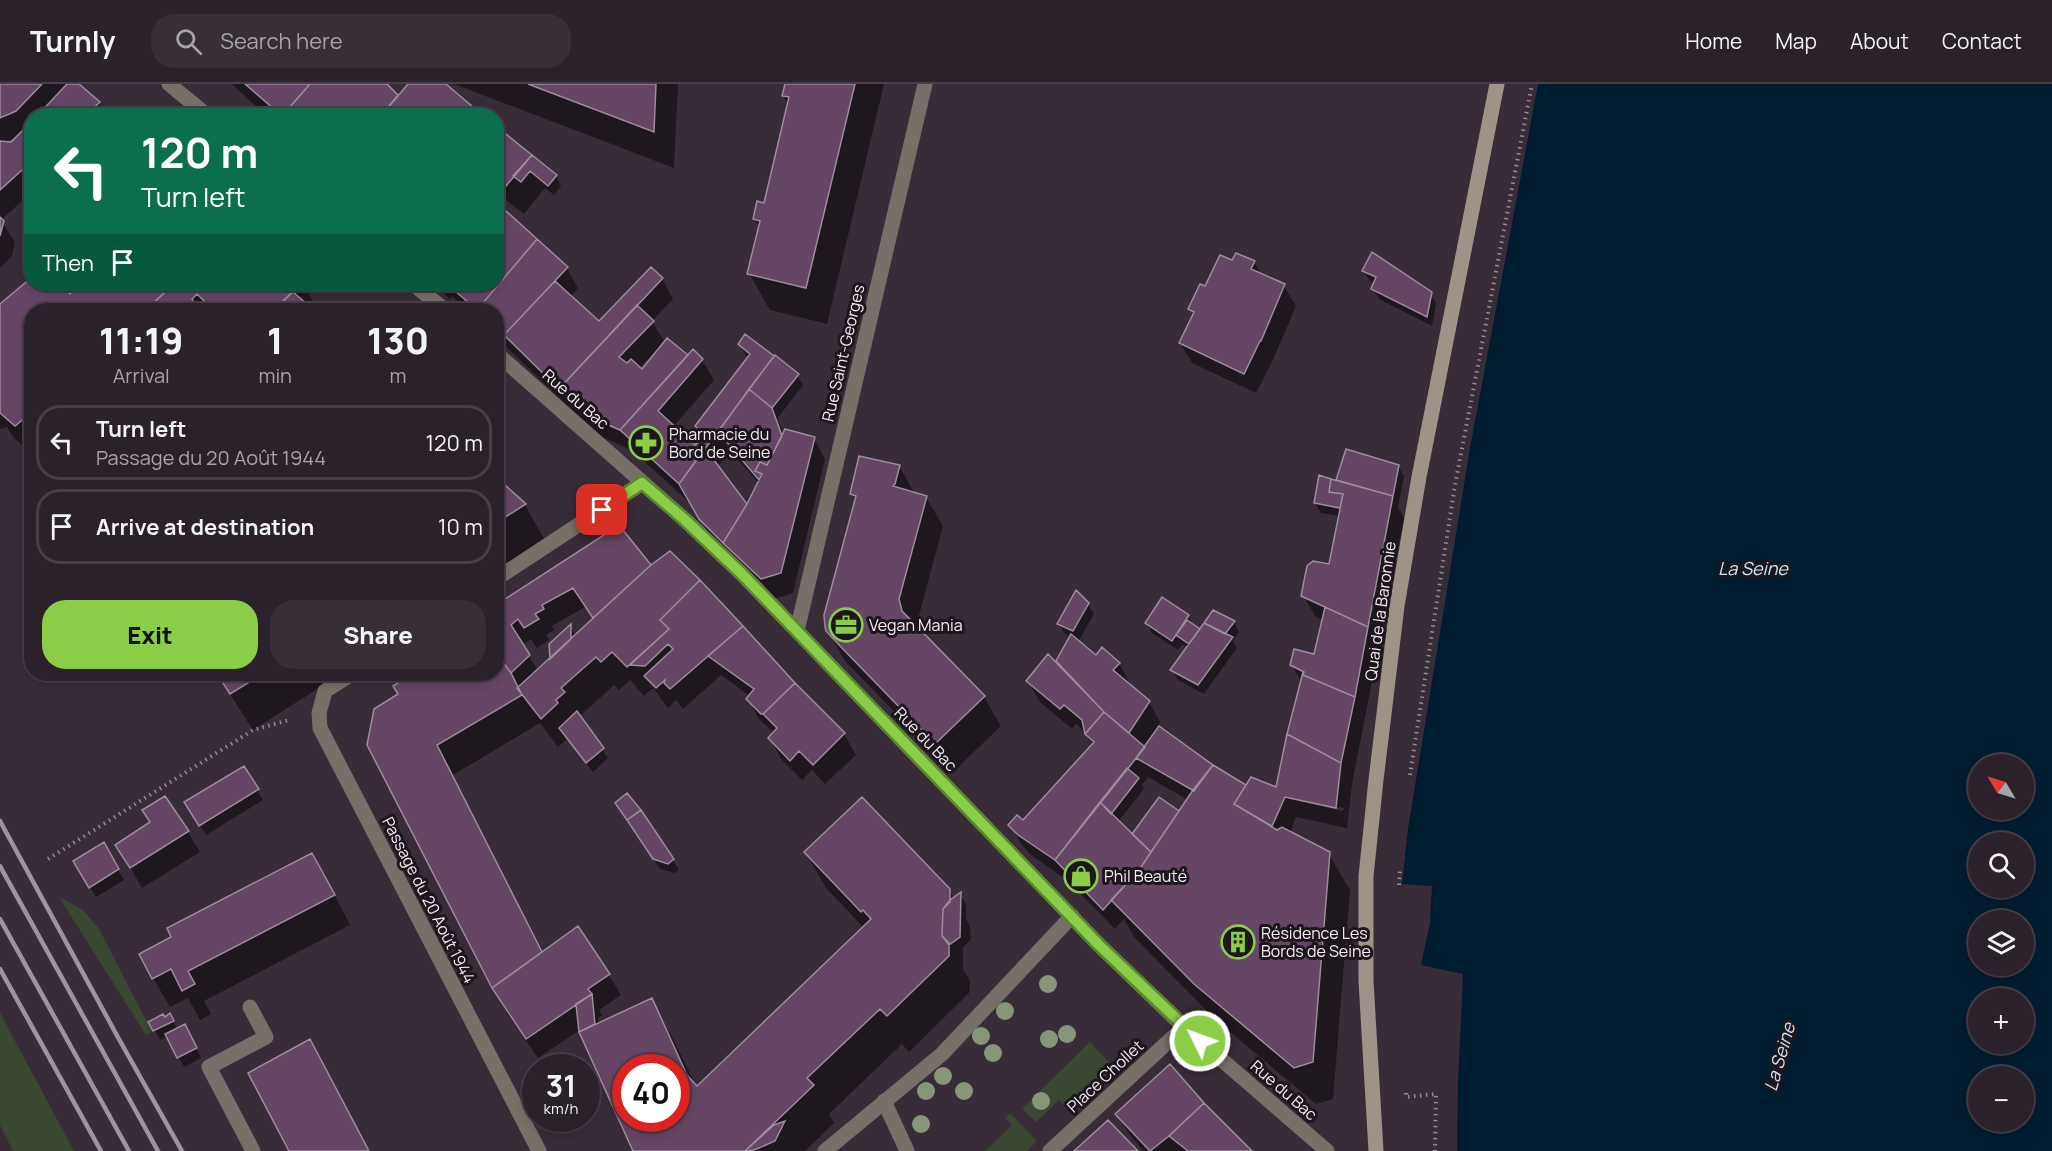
<!DOCTYPE html>
<meta charset="utf-8">
<style>
:root{--surface:#2b212b;--page:#372e37;--text:#f1f3f6;--muted:#a6a3a9;--line:#473e47;--accent:#8ace47}
body{margin:0;font-family:Manrope,sans-serif;background:var(--page);color:var(--text);height:100vh;display:flex;flex-direction:column;font-size:22px;white-space:nowrap}
*{box-sizing:border-box;margin:0}
p{font-size:20px;color:var(--muted)}
.icon{flex:none;width:33px;height:33px;fill:none;stroke:currentColor;stroke-width:2;stroke-linecap:round;stroke-linejoin:round}
.map{position:relative;flex:1;overflow:hidden}
.details{position:absolute;left:24px;top:219px;width:480px;height:378px;display:flex;flex-direction:column;background:var(--surface);border-radius:24px;box-shadow:0 3px 9px #0003,0 0 0 2px var(--line)}
.details>*{flex:none}
.guide{position:absolute;left:24px;top:24px;width:480px;height:183px;border-radius:24px;box-shadow:0 3px 9px #0003,0 0 0 2px var(--line);background:#0b6e4f;color:#fff;overflow:hidden}
.needle{width:39px;rotate:308deg}
.fabs{position:absolute;left:1968px;top:670px;display:grid;gap:12px}
.fabs a{display:grid;place-items:center;width:66px;height:66px;border-radius:50%;background:var(--surface);box-shadow:0 3px 9px #0003,0 0 0 2px var(--line);font-size:30px}
.speed{position:absolute;left:522px;top:970px;display:flex;gap:12px;font-size:30px;font-weight:700;text-align:center}
.speed>*{display:grid;place-content:center;width:78px;height:78px;border-radius:50%;background:var(--surface);box-shadow:0 3px 9px #0003,0 0 0 2px var(--line);line-height:1}
.speed small{font-size:15px;font-weight:400}
.speed .limit{border:9px solid #d22;background:#fff;color:#111}
.pin{position:absolute;display:grid;place-items:center;width:51px;height:51px;color:#fff;margin:-26px;border-radius:12px;box-shadow:0 3px 9px #0006}
.me{position:absolute;width:66px;margin:-33px;rotate:312deg;stroke-linejoin:round;filter:drop-shadow(0 0 4px #0008)}
.turn{display:flex;align-items:center;gap:21px;height:126px;padding:0 18px;font-size:27px}
.turn .icon{width:78px;height:78px;stroke-width:2.5}
.turn b{display:block;font-size:42px;line-height:51px}
.then{display:flex;align-items:center;height:57px;padding:0 18px;background:#0003;gap:12px;font-size:22px}
.eta{display:flex;justify-content:space-evenly;align-items:center;height:102px;text-align:center}
.eta b{font-size:36px;font-weight:800;line-height:42px}
.cta{display:flex;gap:12px;margin-top:auto;padding:12px 18px}
.cta a{flex:1;height:69px;border-radius:24px;background:var(--accent);color:#111;font-size:24px;font-weight:800;line-height:69px;text-align:center}
.cta a+a{background:var(--page);color:var(--text)}
ul{padding:0;list-style:none}
li{display:flex;align-items:center;gap:18px;height:75px;margin:0 12px 9px;padding:0 6px;border:3px solid var(--line);border-radius:24px}
li div{flex:1}
li b{display:block;font-size:22px}
li em{font-style:normal}
header{display:flex;align-items:center;gap:36px;box-sizing:border-box;height:84px;padding:0 30px;background:var(--surface);border-bottom:2px solid var(--line)}
header strong{font-size:28px}
nav{display:flex;gap:33px;margin-inline-start:auto;font-size:21px}
.search{width:420px;height:54px;background:var(--page);display:flex;align-items:center;gap:15px;box-sizing:border-box;padding:0 21px;border-radius:24px;color:var(--muted);font-size:22px}
.map>svg:first-child{display:block}
</style>
<header>
<strong>Turnly</strong>
<div class="search"><svg class="icon" aria-label="search" viewBox="0 0 24 24"><circle cx="10" cy="10" r="6"/><path d="M15 15l6 6"/></svg>Search here</div>
<nav><a>Home</a><a>Map</a><a>About</a><a>Contact</a></nav>
</header>
<div class="map">
<svg width="2052" height="1067" viewBox="0 0 2052 1067">
<rect width="100%" height="100%" fill="#392c39"/>
<path fill="#3b4831" d="M59,813L83,826L99,845L152,948L146,951Z
M0,929L74,1067H13L0,1041Z
M1090,958L1114,984L1069,1026L1059,1016L1036,1038L1022,1025Z
M1010,1029L1037,1057L1027,1067H985L1012,1041L1005,1034Z"/>
<path fill="#001d2f" fill-rule="evenodd" d="M1538,0H2052V1067H1457L1458,997L1463,890L1421,881L1430,839L1432,802L1402,800L1408,745L1470,364ZM1978,681H2024V726H1978ZM1978,759H2024V804H1978ZM1978,837H2024V882H1978ZM1978,915H2024V960H1978ZM1978,993H2024V1038H1978Z"/>
<path fill="#0007" fill-rule="evenodd" d="M0,0H66L67,2L70,0H76L99,19L106,32H32V108L1,136L15,158L12,172L0,184ZM20,51L11,60L3,59Z
M232,0H385L398,14L410,0H444L482,32H266Z
M454,0H678L674,84Z
M786,0H884L827,240L770,226L749,189L760,144L754,135L765,120L789,21L783,12Z
M496,44L556,92L561,102L554,111L545,104L524,130L496,108Z
M1254,178L1261,191L1284,202L1296,222L1272,278L1256,309L1192,279L1180,259L1194,231L1190,225L1206,204Z
M567,184L578,204L570,213L599,239L662,195L673,215L652,237L665,259L688,274L693,268L702,276L714,296L673,343L696,363L703,354L697,342L748,275L740,261L745,252L797,291L803,301L777,335L784,350L814,355L825,375L793,509L774,515L712,455L692,421L633,367L598,351L496,253V226H468L452,212L450,215L433,200H496ZM654,269L655,271L642,287L639,284ZM730,367L759,400L747,422L717,383Z
M1364,187L1430,209L1436,219L1432,242L1379,215L1373,205L1375,200L1370,197Z
M32,200H58L70,212L76,206L70,200H163L169,206L177,200H303L318,226H32V370L13,353L7,343L0,345V222Z
M1347,367L1398,382L1404,392L1398,423L1404,434L1352,700L1347,744L1296,733L1290,749L1329,770L1350,806L1333,1015L1316,1020L1217,937L1134,853L1124,835L1115,845L1068,797L1031,771L1022,761L1010,741L1024,738L1093,661L1087,650L1076,640L1072,645L1040,618L1028,597L1057,579L1071,553L1065,550L1059,540L1088,520L1094,530L1078,558L1096,573L1119,579L1130,600L1129,601L1149,618L1160,638L1157,643L1212,682L1245,702L1277,705L1302,599L1292,581L1315,572L1323,536L1315,532L1303,511L1330,482L1340,432L1321,429L1315,419L1337,398ZM1148,693L1188,716L1179,729L1133,752L1118,738L1144,705L1142,701ZM1289,712L1344,724L1343,727L1289,715ZM1280,720H1283L1270,750L1268,749Z
M899,382L915,410L926,413L943,442L916,543L984,613L1001,642L953,688L845,577L828,547L856,417L852,409Z
M496,395L525,421L546,458L496,489Z
M622,448L651,483L794,600L844,650L856,671L825,700L812,686L802,696L781,675L770,654L774,649L759,635L748,615L750,612L721,591L683,625L676,616L668,624L653,604L644,612L630,596L619,606L614,601L579,633L608,674L593,688L567,655L558,663L540,639L453,691L543,869L609,891L621,911L599,926L602,931L598,934L599,940L651,916L672,953L697,1004L864,844L827,805L806,769L949,806L954,815L960,810L966,820V835L970,843L971,855L963,864V885L970,897L969,909L909,968L902,960L829,1030L834,1039L805,1067H635L580,946L538,974L509,932L492,903L400,611L395,602L415,590H496V522ZM585,523L594,536L576,552L570,543L551,575L538,587L522,561L531,555L537,564L549,556L546,551L554,546L552,542ZM626,984H676V1035H626Z
M1188,532L1194,543L1200,547L1234,538L1239,548L1233,557L1237,564L1204,610L1178,596L1172,586L1188,564L1182,560L1178,566L1152,549L1146,539Z
M217,590H341L253,646Z
M243,684L263,716L206,751L186,719Z
M623,729L673,776L679,786L674,789L660,785Z
M188,748L200,768L142,804L129,781Z
M103,761L124,796L96,813L75,777Z
M329,800L350,841L204,917L211,930L200,936L188,914L170,923L153,894Z
M170,932L177,945L190,952L201,974L184,983L168,952L160,956L150,938Z
M310,957L331,994L369,1067H291Z
M1203,1020L1250,1067H1144L1129,1050L1117,1030Z"/>
<path fill="#654665" stroke="#9c8c9c" stroke-width="1.5" fill-rule="evenodd" d="M0,0H42L16,27L0,34Z
M67,0H79L100,18L85,32H37Z
M245,0H310L282,32Z
M310,0H387L398,11L381,32H282Z
M408,0H446L473,23L465,32H381Z
M528,0H656L654,48Z
M785,0H855L806,204L747,190L760,137L753,135L757,117L764,119L789,13L782,12Z
M473,23L484,32H465Z
M32,37V77L0,106V57L11,58Z
M496,42L532,71L506,102L496,94Z
M532,71L557,91L548,102L530,87L521,98L513,92Z
M496,118L537,155L477,226L447,200H496Z
M0,133L4,137L0,152Z
M32,133V148L24,140Z
M537,155L568,183L504,251L496,244V226H477Z
M1372,168L1432,208L1427,233L1371,205L1376,193L1362,187Z
M1236,169L1255,177L1251,185L1285,200L1261,257H1260L1244,290L1179,259L1194,228L1188,225L1200,200L1205,202L1220,171L1232,176Z
M651,183L663,194L559,305L504,251L555,197L599,237Z
M32,193V200H60L70,210L79,201L78,200H166L169,204L146,226H32V328L15,342L0,329V220Z
M174,200H300L274,226H213L197,210L192,215L194,218L190,222L193,225L191,226H146Z
M293,208L314,226H274Z
M637,221L654,237L619,273L627,279L631,275L642,285L667,254L688,271L620,346L585,331L559,305Z
M745,250L774,272L679,400L620,346L693,265L703,275L658,327L695,361L704,351L695,342L750,270L738,260Z
M775,271L799,290L772,324L749,305Z
M749,305L772,324L782,352L767,381L760,378L755,387L762,390L759,396L718,348Z
M785,345L815,353L781,489L761,495L723,459L747,420L762,390L755,387L760,378L767,381Z
M705,364L747,420L723,459L699,435L679,400Z
M1346,365L1399,381L1393,412L1336,396Z
M859,372L900,381L895,400L893,402L927,412L899,515L902,527L985,612L935,660L841,563L826,547L825,543L824,531L856,412L850,410Z
M1319,391L1331,395L1329,408L1343,410L1340,424L1314,419Z
M496,393L526,420L496,439Z
M1331,395L1393,412L1368,543L1301,512L1307,482L1313,477L1329,480L1343,410L1329,408Z
M623,446L651,481L593,534L573,504L542,521L544,525L535,530L539,535L524,544L518,535L511,541L530,571L511,589L496,569V521L610,447Z
M670,467L700,496L660,536L669,545L627,583L612,568L601,578L596,573L561,604L565,608L556,616L558,619L541,635L517,604L651,481Z
M700,496L743,542L670,605L664,599L665,596L656,604L644,592L673,565L668,560L645,582L630,581L669,545L660,536Z
M1076,506L1089,519L1073,547L1057,540Z
M1162,513L1189,531L1172,557L1145,539Z
M1325,523L1368,543L1355,613L1303,591L1304,588L1290,581L1294,565L1314,570Z
M1213,526L1235,537L1225,550L1204,539Z
M1187,536L1200,545L1189,560L1176,551Z
M1204,539L1233,553L1198,601L1170,586Z
M571,540V555L550,575L549,560Z
M743,542L795,599L763,630H761L746,615L754,605L708,572Z
M1071,550L1096,571L1102,563L1120,579L1113,586L1150,617L1129,649L1104,628L1056,577Z
M496,569L511,589L522,611L437,661L542,868L492,904L367,661L374,625L398,610L393,602L412,590H496Z
M1048,570L1104,628L1085,650L1082,636L1064,621L1060,625L1026,597Z
M1303,588V591L1355,613L1341,679L1287,650Z
M217,590H263L230,610Z
M795,599L845,649L813,681L799,667L790,677L768,654L777,644L763,630Z
M577,627L604,664L586,679L559,644Z
M1104,628L1145,663L1055,776L1018,751L1008,741L1017,731L1023,736L1094,658L1085,650Z
M1159,642L1213,681L1194,707L1136,674Z
M1287,650L1341,679L1336,724L1285,713L1272,742L1234,720L1251,693L1276,703Z
M1213,681L1246,701L1234,720L1277,746L1282,743L1330,768L1313,978L1294,984L1194,900L1111,816L1129,797L1131,798L1193,706Z
M244,682L259,705L199,742L184,718Z
M1127,684L1139,694L1111,730L1100,718Z
M627,709L641,726L627,736L615,719Z
M165,712L189,747L130,784L115,761L150,738L142,726Z
M862,713L950,805V818L943,825L942,852L949,859V872L887,932L880,925L807,994L814,1001L745,1067H633L579,948L652,914L687,991L697,1002L871,835L863,826L861,828L804,768ZM626,984H676V1035H626Z
M1159,713L1179,727L1151,768L1132,750Z
M1100,718L1151,768L1131,798L1129,797L1103,826L1055,776Z
M641,726L674,775L668,780L653,775L627,736Z
M104,758L119,785L89,804L73,777Z
M312,769L335,811L188,887L195,900L182,907L171,885L152,895L139,870L171,853L167,844Z
M961,808L960,853L949,861L942,852L943,825L950,816Z
M578,842L610,890L588,905L592,910L526,955L492,904Z
M592,910L595,940L579,948L576,920Z
M170,929L174,937L153,947L148,938L163,930L165,933Z
M185,940L197,964L177,974L165,950Z
M310,955L369,1067H289L248,989Z
M1170,980L1204,1019L1169,1052L1150,1067L1115,1030Z
M1204,1019L1252,1067H1188L1169,1052Z
M1108,1036L1138,1067H1074Z
M785,1037L775,1057L754,1066L745,1067L774,1041Z"/>
<g fill="none" stroke-linecap="round" stroke-linejoin="round">
<path stroke="#948993" stroke-width="4" stroke-dasharray="1.5 4.5" stroke-linecap="butt" d="M1410,691L1455,401L1532,0
M48,775L253,646L289,636
M1399,801L1400,784
M1406,1009V1013L1436,1010L1435,1067"/>
<path stroke="#767068" stroke-width="15" d="M250,923L266,953L209,983L253,1067"/>
<path stroke="#767068" stroke-width="15" d="M884,1017L907,1067"/>
<path stroke="#767068" stroke-width="15" d="M496,495L642,399
M797,547L925,0
M352,590L325,607L319,629L320,644L539,1067
M825,1067L942,970L1072,832
M1050,1067L1184,943"/>
<path stroke="#767068" stroke-width="15" d="M169,0L208,32
M413,200L445,226
M496,269L684,435L742,490L1099,861L1184,943L1327,1067"/>
<path stroke="#9d9387" stroke-width="15" d="M1376,1067L1366,897V792L1376,696L1397,522L1419,393L1497,0"/>
<path stroke="#9e939e" stroke-width="4.5" d="M0,737L120,957L182,1067
M0,782L158,1067
M0,835L129,1067
M0,885L101,1067"/>
</g>
<g fill="#879578">
<circle cx="1048" cy="900" r="9"/>
<circle cx="1005" cy="927" r="9"/>
<circle cx="1067" cy="950" r="9"/>
<circle cx="981" cy="952" r="9"/>
<circle cx="1049" cy="955" r="9"/>
<circle cx="993" cy="969" r="9"/>
<circle cx="943" cy="992" r="9"/>
<circle cx="926" cy="1007" r="9"/>
<circle cx="964" cy="1007" r="9"/>
<circle cx="1041" cy="1017" r="9"/>
<circle cx="921" cy="1040" r="9"/>
</g>
<g fill="none" stroke-linecap="round" stroke-linejoin="round">
<g stroke="#5a862e" stroke-width="15">
<path id="route" d="M602,426L642,399L684,435L742,490L1099,861L1200,957"/>
</g>
<use href="#route" stroke="#8ace47" stroke-width="10"/>
</g>
<defs>
<g id="pharmacy-ring" transform="scale(1.725)"><circle r="9.5" fill="#1d171d" stroke="#8ace47" stroke-width="1.5"/><path d="M-2-6h4v4h4v4h-4v4h-4v-4h-4v-4h4Z" fill="#8ace47"/></g>
<g id="office-ring" transform="scale(1.725)"><circle r="9.5" fill="#1d171d" stroke="#8ace47" stroke-width="1.5"/><path d="M-6-3h4V-5.5h4V-3h4V5H-6ZM-1-4.5V-3h2v-1.5ZM-6 0V1H6V0Z" fill="#8ace47"/></g>
<g id="shop-ring" transform="scale(1.725)"><circle r="9.5" fill="#1d171d" stroke="#8ace47" stroke-width="1.5"/><path d="M-5-2.5h2.3a2.7 3.5 0 0 1 5.4 0H5L5.5 6h-11ZM-1.5-2.5h3a1.5 2.3 0 0 0-3 0Z" fill="#8ace47"/></g>
<g id="building-ring" transform="scale(1.725)"><circle r="9.5" fill="#1d171d" stroke="#8ace47" stroke-width="1.5"/><path d="M-4-6H4V6H1V3H-1V6H-4ZM-2.5-4.3h1.7v1.8h-1.7ZM.8-4.3h1.7v1.8H.8ZM-2.5-1h1.7V.8h-1.7ZM.8-1h1.7V.8H.8Z" fill="#8ace47"/></g>
</defs>
<g fill-rule="evenodd">
<use href="#pharmacy-ring" x="646" y="359"/>
<use href="#office-ring" x="846" y="541"/>
<use href="#shop-ring" x="1081" y="792"/>
<use href="#building-ring" x="1238" y="858"/>
</g>
<g text-anchor="middle" stroke-width="6" stroke-linejoin="round" paint-order="stroke">
<g font-size="16" fill="#f5ecf4" stroke="#1d171d">
<text transform="translate(843 269) rotate(-77)" y="6">Rue Saint-Georges</text>
<text transform="translate(576 315) rotate(41)" y="6">Rue du Bac</text>
<text transform="translate(1380 527) rotate(-82)" y="6">Quai de la Baronnie</text>
<text transform="translate(926 655) rotate(46)" y="6">Rue du Bac</text>
<text transform="translate(429 816) rotate(63)" y="6">Passage du 20 Août 1944</text>
<text transform="translate(1105 992) rotate(-43)" y="6">Place Chollet</text>
<text transform="translate(1284 1006) rotate(41)" y="6">Rue du Bac</text>
</g>
<g font-size="16" fill="#f5ecf4" stroke="#1d171d" text-anchor="start">
<text x="669" y="356">Pharmacie du<tspan x="669" dy="18">Bord de Seine</tspan></text>
<text x="869" y="547">Vegan Mania</text>
<text x="1104" y="798">Phil Beauté</text>
<text x="1261" y="855">Résidence Les<tspan x="1261" dy="18">Bords de Seine</tspan></text>
</g>
<g font-size="18" font-style="italic" fill="#cae4f6" stroke="#1d171d">
<text x="1753" y="491">La Seine</text>
<text transform="translate(1780 973) rotate(-74)" y="6">La Seine</text>
</g>
</g>
</svg>
<div class="fabs">
<a><svg class="needle" viewBox="-14 -14 28 28"><path d="M0-13l5 13h-10z" fill="#e53935"/><path d="M0 13l5-13h-10z" fill="#a6a3a9"/></svg></a>
<a><svg class="icon" aria-label="search" viewBox="0 0 24 24"><circle cx="10" cy="10" r="6"/><path d="M15 15l6 6"/></svg></a>
<a><svg class="icon" aria-label="layers" viewBox="0 0 24 24"><path d="M12 4l9 5-9 5-9-5zM3 14l9 5 9-5"/></svg></a>
<a>+</a>
<a>−</a>
</div>
<div class="speed"><div>31<small>km/h</small></div><div class="limit">40</div></div>
<div class="pin" style="left:602px;top:426px;background:#d93025"><svg class="icon" aria-label="arrive" viewBox="0 0 24 24"><path d="M6 21V4h12l-3 4 3 4H6"/></svg></div>
<svg class="me" style="left:1200px;top:957px" viewBox="-20 -20 40 40"><circle r="17" fill="#8ace47" stroke="#fff" stroke-width="3"/><path d="M0-11L8 9 0 5-8 9z" fill="#fff"/></svg>
<div class="guide">
<div class="turn"><svg class="icon" aria-label="left" viewBox="0 0 24 24"><path d="M17 20v-9H6M10 6l-5 5 5 5"/></svg><div><b>120 m</b>Turn left</div></div>
<div class="then">Then<svg class="icon" aria-label="arrive" viewBox="0 0 24 24"><path d="M6 21V4h12l-3 4 3 4H6"/></svg></div>
</div>
<section class="details">
<div class="eta">
<div><b>11:19</b><p>Arrival</p></div>
<div><b>1</b><p>min</p></div>
<div><b>130</b><p>m</p></div>
</div>
<ul>
<li><svg class="icon" aria-label="left" viewBox="0 0 24 24"><path d="M17 20v-9H6M10 6l-5 5 5 5"/></svg><div><b>Turn left</b><p>Passage du 20 Août 1944</p></div><em>120 m</em></li>
<li><svg class="icon" aria-label="arrive" viewBox="0 0 24 24"><path d="M6 21V4h12l-3 4 3 4H6"/></svg><div><b>Arrive at destination</b></div><em>10 m</em></li>
</ul>
<div class="cta"><a>Exit</a><a>Share</a></div>
</section>
</div>
